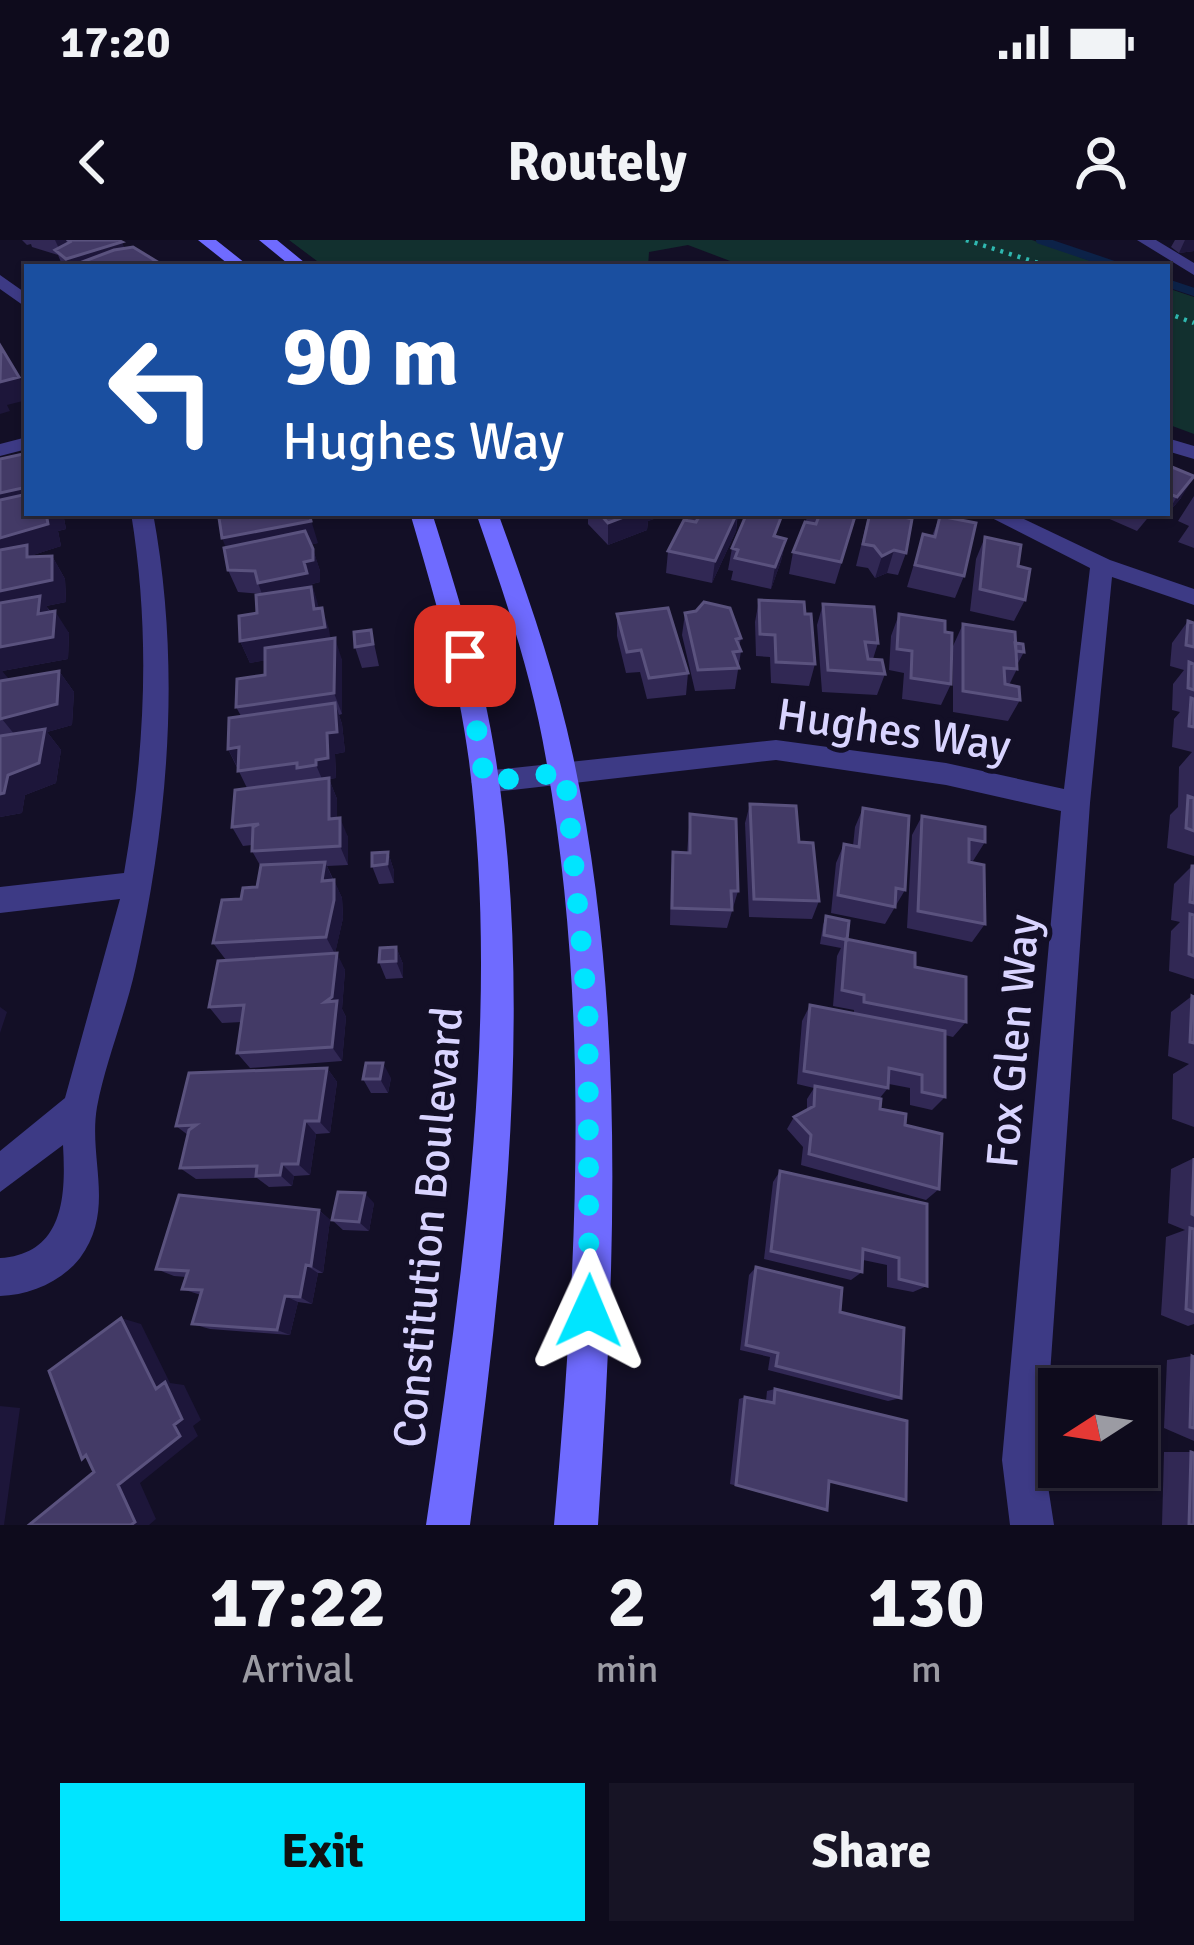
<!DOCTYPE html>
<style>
:root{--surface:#0e0b1c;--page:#171425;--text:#f1f3f6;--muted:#9b9ba3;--line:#2e2b3b;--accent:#00e5ff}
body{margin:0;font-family:Signika,sans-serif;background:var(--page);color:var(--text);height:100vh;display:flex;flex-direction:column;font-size:45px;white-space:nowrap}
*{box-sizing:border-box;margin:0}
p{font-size:39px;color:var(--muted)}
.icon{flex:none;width:66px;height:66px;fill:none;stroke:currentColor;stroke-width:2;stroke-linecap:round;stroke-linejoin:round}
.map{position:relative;height:1285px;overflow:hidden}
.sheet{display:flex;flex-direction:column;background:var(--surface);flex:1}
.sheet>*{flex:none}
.hud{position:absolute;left:24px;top:24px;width:1146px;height:252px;border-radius:0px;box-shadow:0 3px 9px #0004,0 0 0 3px var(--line);background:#1a4fa0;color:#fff;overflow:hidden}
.needle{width:78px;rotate:258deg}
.fabs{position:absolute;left:1038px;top:1128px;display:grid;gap:24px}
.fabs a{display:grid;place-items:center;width:120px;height:120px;border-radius:0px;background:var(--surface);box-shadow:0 3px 9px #0004,0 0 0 3px var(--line);font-size:60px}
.pin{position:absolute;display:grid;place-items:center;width:102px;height:102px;color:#fff;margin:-51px;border-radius:24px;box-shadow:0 6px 18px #0006}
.me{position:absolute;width:132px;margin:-66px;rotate:1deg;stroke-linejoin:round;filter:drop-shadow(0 0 9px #0008)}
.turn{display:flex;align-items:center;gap:42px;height:252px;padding:0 60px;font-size:54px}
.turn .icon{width:156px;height:156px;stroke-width:2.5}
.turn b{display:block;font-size:84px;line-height:102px}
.eta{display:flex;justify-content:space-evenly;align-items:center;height:204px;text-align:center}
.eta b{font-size:72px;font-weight:700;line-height:84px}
.primary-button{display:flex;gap:24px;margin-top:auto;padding:24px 60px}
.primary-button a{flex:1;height:138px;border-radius:0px;background:var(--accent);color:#111;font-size:48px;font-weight:700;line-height:138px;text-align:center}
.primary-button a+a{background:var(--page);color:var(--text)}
.status{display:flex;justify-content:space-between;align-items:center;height:84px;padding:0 60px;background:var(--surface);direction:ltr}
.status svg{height:33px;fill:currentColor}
header{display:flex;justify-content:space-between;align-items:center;height:156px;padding:0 60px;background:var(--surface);font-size:54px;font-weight:700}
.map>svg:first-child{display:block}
</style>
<div class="status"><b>17:20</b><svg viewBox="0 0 49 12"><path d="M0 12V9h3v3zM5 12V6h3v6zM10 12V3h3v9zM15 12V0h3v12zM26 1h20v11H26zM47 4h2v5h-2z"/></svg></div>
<header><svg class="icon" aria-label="back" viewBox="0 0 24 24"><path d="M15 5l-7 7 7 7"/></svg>Routely<svg class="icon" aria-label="person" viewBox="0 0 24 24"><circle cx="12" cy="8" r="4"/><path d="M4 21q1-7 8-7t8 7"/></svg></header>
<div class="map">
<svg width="1194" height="1285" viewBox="0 0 1194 1285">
<rect width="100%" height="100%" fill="#130f26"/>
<path fill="#12302f" d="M289,0H1032L1108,27H746L688,5L649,12L648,27H325Z
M1167,48L1194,57V194L1167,184Z"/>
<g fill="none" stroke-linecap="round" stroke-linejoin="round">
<path stroke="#0c2248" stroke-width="8" d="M1040,0L1120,27
M1167,43L1194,52"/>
<path stroke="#2fb8b0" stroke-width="4.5" stroke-dasharray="3 6" stroke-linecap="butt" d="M966,0L1051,27
M1167,73L1194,83"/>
<path fill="#3d3a85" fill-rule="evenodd" d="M1137,0H1156L1194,23V35Z
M0,35L27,54V68L0,49Z
M27,197V209L0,216V204Z
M1167,198L1194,206V219L1167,211Z
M131,273H153C181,425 169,575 136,726C126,773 106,820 97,867C88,919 116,969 80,1018C61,1042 30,1055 0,1056V1018C64,1014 66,956 63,905L0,952V911L65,858L120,659L0,673V647L124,633C145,511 151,395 131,273Z
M982,273H1011L1110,320L1194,349V365L1112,337L1090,563L1044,1220L1054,1285H1010L1002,1220L1061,571L946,545L776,520L485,553L471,542L485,531L776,500L946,523L1064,549L1090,328Z"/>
<path fill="#6f6bff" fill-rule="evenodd" d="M198,0H216L250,27H232Z
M259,0H277L310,27H292Z
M410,273H432C458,355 483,435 496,520C535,774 502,1033 470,1285H426C463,1033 501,776 469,521C458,436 434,355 410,273Z
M476,273H498C527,353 555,432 573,516C627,768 615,1029 598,1285H554C577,1030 591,773 546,519C532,435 504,354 476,273Z"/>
</g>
<path fill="#312854" d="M22,0H118L125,8L159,27H63L58,15L32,7L31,4L27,5Z
M1175,0H1194V11L1179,13L1171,7Z
M0,219L46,273H63L66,289L58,291L61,306L33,315L34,317L52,316L65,339L66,362L46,366L69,393L68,419L2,431L8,440L59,431L74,452L72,485L47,492L61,510L56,543L25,555L22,573L0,577Z
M1167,225L1181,258L1163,279L1151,274L1137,291L1105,277L1107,273H1167Z
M1194,256V308L1178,302L1189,286L1178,281Z
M588,273H671L648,281L647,290L608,305L588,284Z
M690,273H738L736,291L712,343L666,333L668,311L689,281Z
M809,273H857L835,344L789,334L793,312Z
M869,273L904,277L906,313L898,335L887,333L875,338L868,328L856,326Z
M940,276L964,336L955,358L907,347L923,294L932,296Z
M224,277L318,303L311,304L320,331V342L312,344L318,368H322L330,399L342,420V474L339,475L342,484L345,512L335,514L336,538L329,539L337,559V578L348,597V625L327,626L342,658L343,678L335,713L345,730L342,769L346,777L342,821L250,828L237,813L242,782L222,783L209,767L226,720L213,703L241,659L257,647L261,627L252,611V605L243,606L232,587L247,548L228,509L241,476L236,467L265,435V420L250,423L240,401L257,373L262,354L238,352L228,330Z
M778,297L786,299L781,321L771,349L731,340L733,331L728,330L732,308Z
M985,297L1018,326L1025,360L1014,381L970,371L976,319Z
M759,360L815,424L809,446L771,443L770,417L756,416L755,382Z
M823,364L878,403L873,419L885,434L877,455L822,452L817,385Z
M685,373L741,398L739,407L741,411L735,449L695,451L682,395Z
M617,374L688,433L686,455L647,459L640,432L626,433L617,396Z
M899,374L945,392L951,444L941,465L902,459L904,433L889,430L891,396Z
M1188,381L1194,383V616L1167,608L1170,575L1178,567L1179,527L1192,512L1172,507L1174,479L1180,472L1172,470L1173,444L1184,430L1170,426L1172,403Z
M963,384L1015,403L1024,412L1018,423H1017V429L1009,445L1020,460L1008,481L953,472V406Z
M371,390L379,426L362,428L355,407Z
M750,564L819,661L812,679L749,677L745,583Z
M863,568L905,650L885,684L831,673L836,623L844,604L853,606L855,587Z
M690,574L738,651L727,688L670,685L671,631L673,612L687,613Z
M922,576L985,602L973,621L969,620L985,684L972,702L907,688L912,595Z
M388,612L394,631V643L379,644L372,626Z
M1192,626H1194V739L1169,731L1171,691L1180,682L1171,680L1174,644Z
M826,676L847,699L915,727L966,782L953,797L945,795V857L932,870L910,865V848L889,844L888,848L879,859L880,869L905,885L939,949L926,960L801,925L803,907L787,889L794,877L807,870V859L814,848L797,844L802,781L810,765L854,774V770L833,766L837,716L841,708L820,704L823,685Z
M396,707L403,724V738L386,739L379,722Z
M1192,756L1194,757V887L1172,879L1173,834L1189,824L1168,816L1171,772Z
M327,828L337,842L330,893L316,894L310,935L294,936L292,946L269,947L257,938L196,939L180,928L188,895L176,886Z
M391,838L388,853H371L363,839Z
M1194,918V1084L1188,1086L1161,1075L1166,997L1185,990L1168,983L1171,929Z
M780,931L927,964V1046L913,1052L887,1047V1025L863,1020L862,1032L851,1040L764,1019L773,942Z
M374,963L369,991L343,990L332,980Z
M319,970L330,980L323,1033H318L312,1064L298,1062L290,1095L210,1089L192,1084L201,1055L182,1049L186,1037L174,1036L156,1029Z
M756,1027L840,1072L901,1158L888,1161L768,1130L770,1117L740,1110L749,1035Z
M1192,1116L1194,1117V1201L1164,1188L1167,1120Z
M775,1149L906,1260L829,1242L827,1270L730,1244L739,1159L745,1157L766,1161L767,1151Z
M1164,1212H1191L1194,1285H1162Z"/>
<path fill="#1d163a" d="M55,0H66L72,14L63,17Z
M1185,0H1194V11L1179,13Z
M122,2L130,23L70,27L66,19Z
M19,137L27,151V160L7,165L10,171L0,174V142Z
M1194,237L1181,258L1163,279L1177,257Z
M27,247V272L0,279V253Z
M46,273H63L66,289L58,291L61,306L33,315L40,327L0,325V298Z
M309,273L318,303L231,321L222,298Z
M634,273H671L648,281L647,290L608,305V283Z
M737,273L736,291L712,343L715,321Z
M786,299L781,321L771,349L775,327Z
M313,309L320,331V342L312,344L319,368H322L329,389L332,409L250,423L240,401L266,365L258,343Z
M894,310L887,333L875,338L882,316Z
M52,316L65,339L66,362L46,366L54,378L0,376V351Z
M55,371L69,393L68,419L2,431L9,439L0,458V407Z
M335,398L342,420V474L334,453Z
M59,431L74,452L72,485L47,492L61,510L56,543L25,555L22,573L0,577V554L19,500L2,479Z
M335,463L342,484L345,512L335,514L336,538L329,539L337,559V599L329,579L325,546L316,525V520Z
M239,507V530L228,509Z
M340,578L348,597V625L340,606Z
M388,612L394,631V643L387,624Z
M325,622L333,640L322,641Z
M334,640L342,658L343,678L335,714L326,697Z
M396,707L403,724V738L396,721Z
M337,713L345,730L342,769L346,777L342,821L332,807L325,762Z
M0,767L7,772L0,793Z
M383,823L391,838L388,853L380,839Z
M327,828L337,842L330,893L319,881Z
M305,881L316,894L310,935L298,924Z
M282,924L294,936L292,946L280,935Z
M365,953L374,963L369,991L359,982Z
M319,970L330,980L323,1033L311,1026Z
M306,1025L318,1033L312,1064L300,1057Z
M285,1056L298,1062L290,1095L277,1090Z
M121,1078L141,1084L170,1143L184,1145L201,1180L193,1186L198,1196L140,1243L156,1279L149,1285H131L118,1245L156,1149Z
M0,1166L20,1168L4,1285H0Z"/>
<path fill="#433a66" stroke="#5a527e" stroke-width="3" d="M68,0H118L122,2L66,19L55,10L70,2Z
M133,7L156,21L136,27H85L82,22L114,10Z
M1,107L19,137L0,142Z
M23,214L25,223H27V247L0,253V219Z
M1167,225L1194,236L1177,257L1167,253Z
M27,254V273H46L48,284L0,298V260Z
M223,273H309L311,281L222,298L219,278L224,277Z
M599,273H634L608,283Z
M701,273H737L715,321L668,311L684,280L696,282Z
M747,273L782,275L774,296L786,299L775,327L735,318L738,310L732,308Z
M820,273H856L841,322L793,312L805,282L816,284Z
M870,273H905L904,277L912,279L906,313L894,310L882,316L874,306L863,304Z
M940,276L976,283L964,336L915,325L923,294L935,297Z
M305,291L313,309V320L304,322L307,333L258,343L255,331L228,330L224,308Z
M985,297L1021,305L1018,326L1030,329L1025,360L980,349Z
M27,305V317L52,316V340L0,351V310Z
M311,347L314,369L322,368L325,387L240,401L239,376L257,373L256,355Z
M40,356L38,374L55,371L53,397L0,407V363Z
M759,360L804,362L805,374H811L815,424L776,422L775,395L760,394Z
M704,362L730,368L741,398L736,399L741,411L733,412L739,428L698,430L685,373L696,371Z
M823,364L874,367L878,403L865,402L868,419L882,420L885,434L828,430Z
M668,368L688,433L649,438L641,410L627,412L617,374Z
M899,374L945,381V392L952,393L951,444L911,438L912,411L897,409Z
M1188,381L1194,383V407L1186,405Z
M963,384L1015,392L1017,429L1004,428L1005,444L1019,447L1020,460L963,451Z
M371,390L373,404L355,407L354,392Z
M335,398L334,453L236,467L237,439L265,435V408Z
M1015,403L1023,404L1024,412L1016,411Z
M1189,422L1194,424V450L1188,448Z
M59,431L57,464L0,479V441Z
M1191,458L1194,459V487L1189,486Z
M335,463L337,492L327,493L328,518L316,520V525L297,528V523L238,531L239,507L228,509L229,478Z
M45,489L39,523L8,535L4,553L0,554V496Z
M329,538V579L340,578V606L252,611L253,587L259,584L232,587L235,550Z
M1188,556L1194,558V591L1186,588Z
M750,564L796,566L799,602L813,603L819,661L754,659Z
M863,568L909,576L905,650L896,648L895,667L838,655L844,604L859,607Z
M690,574L736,579L738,651H731L732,670L672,668L673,612L690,613Z
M922,576L985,587V602L969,599V622L984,625L985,684L918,671Z
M388,612L387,624L372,626V613Z
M325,622L322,641L334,640V660L326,697L213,703L222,660L241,659L243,648L257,647L261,625Z
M1192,626H1194V663L1190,662Z
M1190,674L1194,675V716L1189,714Z
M826,676L849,681L847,700L824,695Z
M846,699L915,713V727L966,737V782L864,762V755L842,750Z
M396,707V721L379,722L380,708Z
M337,713L332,757L325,762L337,761L332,807L237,813L244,765L209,767L218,721Z
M1192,756L1194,757V803L1190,802Z
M810,765L945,791V857L922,852V835L889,828L888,848L804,831Z
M366,823H383L380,839H363Z
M327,828L319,881H305L298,924H282L280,935L256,936L257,926L180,928L189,890L196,885L176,886L189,833Z
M815,846L881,859L880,869L906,874L905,885L942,894L939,949L809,914L811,895L794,877L814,866Z
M1194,918V975L1192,974Z
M780,931L927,964V1046L899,1039V1018L863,1009L862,1032L771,1011Z
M338,952L365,953L359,982L332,980Z
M179,955L319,970L311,1026L306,1025L300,1057L285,1056L277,1090L192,1084L202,1050L182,1049L188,1031L156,1029Z
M1190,988L1194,989V1072L1186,1069Z
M756,1027L842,1048L840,1072L904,1088L901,1158L776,1126L778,1113L746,1105Z
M121,1078L156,1149L165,1142L182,1179L174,1185L180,1196L118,1245L135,1282L131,1285H29L94,1232L86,1215L82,1219L49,1131Z
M1192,1116L1194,1117V1188L1190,1187Z
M775,1149L907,1181L906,1260L829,1241L827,1270L736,1245L745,1157L774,1163Z
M1191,1212L1194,1213V1285H1189Z"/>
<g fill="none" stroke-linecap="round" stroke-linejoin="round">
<path stroke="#00e5ff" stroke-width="21" stroke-dasharray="0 37.8" d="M465,416L485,542L565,532L588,774L589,1071"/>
</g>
<g text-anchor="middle" stroke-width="10" stroke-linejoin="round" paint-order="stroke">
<g font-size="45" fill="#d9d4ff" stroke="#130f26">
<text transform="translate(894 489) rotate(8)" y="16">Hughes Way</text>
<text transform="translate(1012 801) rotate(-85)" y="16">Fox Glen Way</text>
<text transform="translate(427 987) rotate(-85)" y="16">Constitution Boulevard</text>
</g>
</g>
</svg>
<div class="fabs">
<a><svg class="needle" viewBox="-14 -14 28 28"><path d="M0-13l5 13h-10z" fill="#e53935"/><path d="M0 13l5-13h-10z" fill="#9b9ba3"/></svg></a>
</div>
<div class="pin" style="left:465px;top:416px;background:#d93025"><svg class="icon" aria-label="arrive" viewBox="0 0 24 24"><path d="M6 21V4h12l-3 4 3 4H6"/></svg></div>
<svg class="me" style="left:589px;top:1071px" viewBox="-20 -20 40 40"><path d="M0-17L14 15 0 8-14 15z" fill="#00e5ff" stroke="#fff" stroke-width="4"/></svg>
<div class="hud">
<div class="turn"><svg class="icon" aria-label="left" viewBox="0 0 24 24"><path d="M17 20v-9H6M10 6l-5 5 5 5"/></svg><div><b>90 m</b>Hughes Way</div></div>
</div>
</div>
<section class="sheet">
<div class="eta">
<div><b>17:22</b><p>Arrival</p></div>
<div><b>2</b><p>min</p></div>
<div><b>130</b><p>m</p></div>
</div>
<div class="primary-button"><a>Exit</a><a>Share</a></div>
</section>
